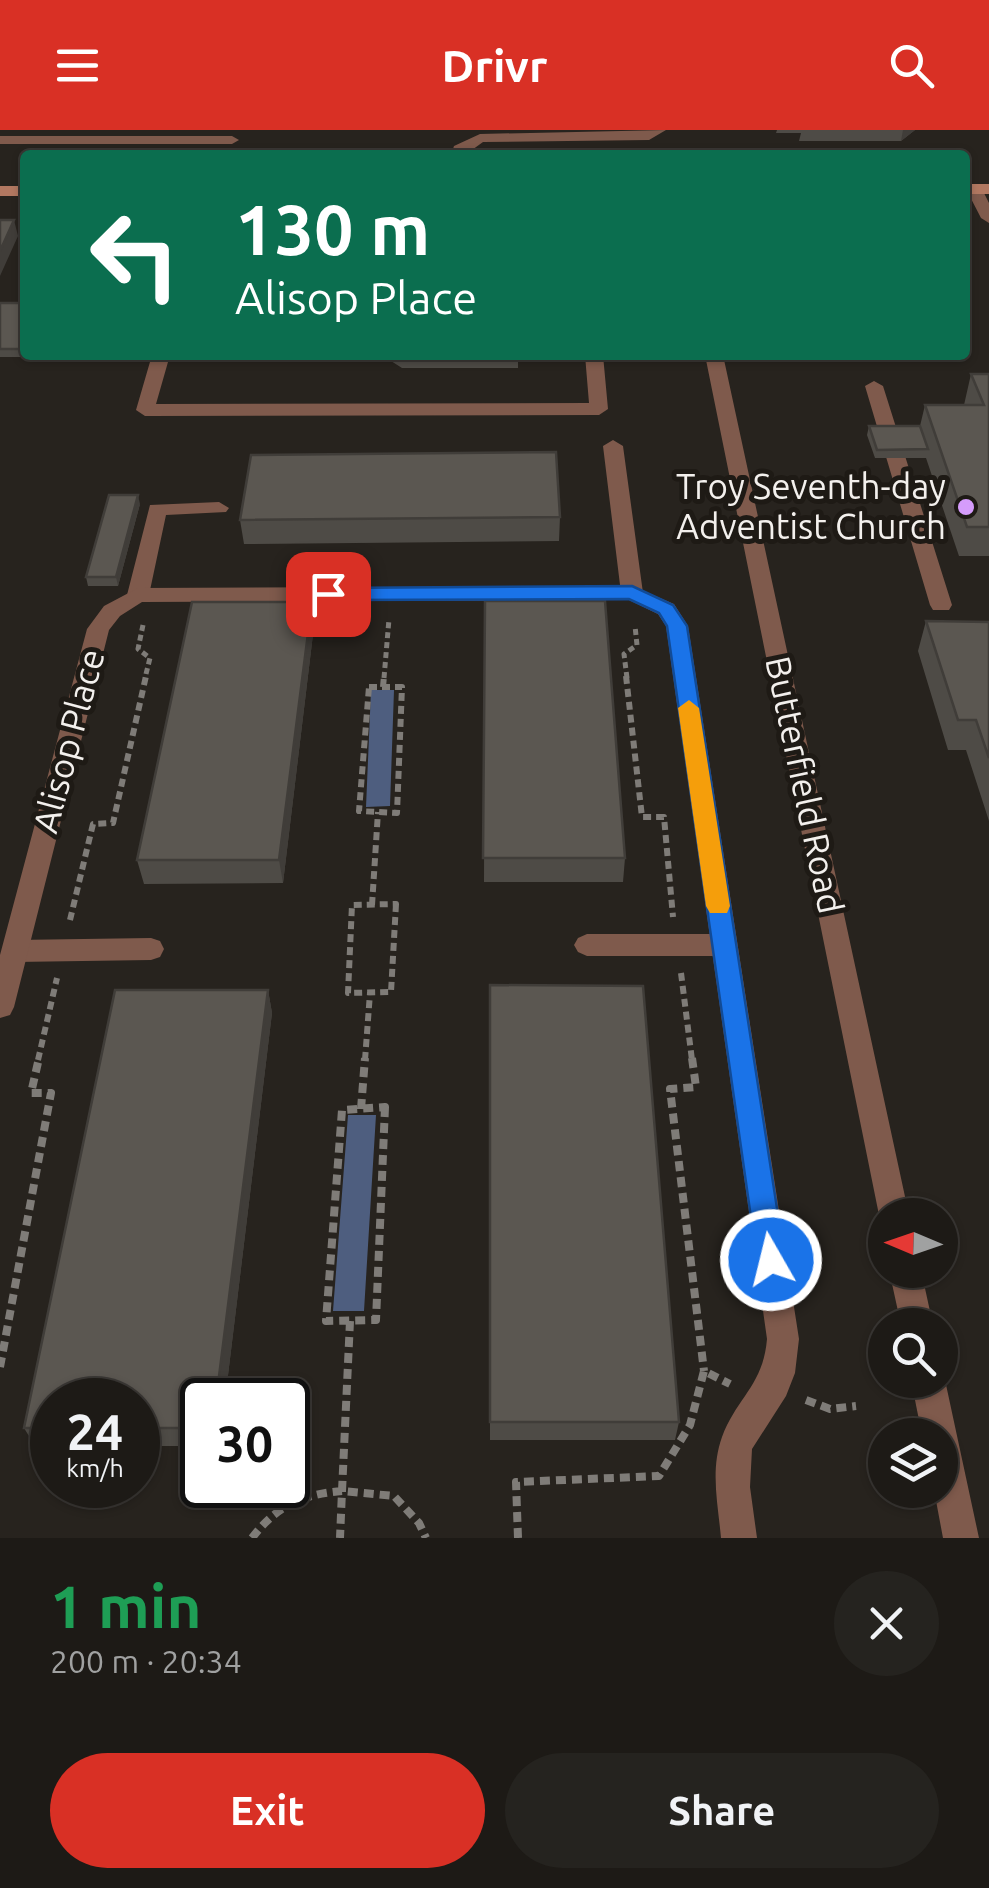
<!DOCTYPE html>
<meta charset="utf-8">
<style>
:root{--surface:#1d1a16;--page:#25231f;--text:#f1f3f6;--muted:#a0a1a1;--line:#3b3835;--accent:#d93025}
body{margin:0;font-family:Ubuntu,sans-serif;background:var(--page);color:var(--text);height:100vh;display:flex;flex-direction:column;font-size:38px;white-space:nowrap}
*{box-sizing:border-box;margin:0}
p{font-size:32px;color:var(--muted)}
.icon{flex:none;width:55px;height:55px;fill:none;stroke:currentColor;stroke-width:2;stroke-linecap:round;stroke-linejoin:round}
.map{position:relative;height:1408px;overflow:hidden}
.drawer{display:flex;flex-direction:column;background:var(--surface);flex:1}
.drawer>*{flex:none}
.hud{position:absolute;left:20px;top:20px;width:950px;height:210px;border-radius:10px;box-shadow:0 2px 8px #0004,0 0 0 2px var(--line);background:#0b6e4f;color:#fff;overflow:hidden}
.needle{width:65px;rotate:272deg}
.buttons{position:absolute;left:868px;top:1068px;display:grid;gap:20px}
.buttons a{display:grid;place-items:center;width:90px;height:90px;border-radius:50%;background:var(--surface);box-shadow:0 2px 8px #0004,0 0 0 2px var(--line);font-size:50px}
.speed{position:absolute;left:30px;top:1248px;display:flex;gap:20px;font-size:50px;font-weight:700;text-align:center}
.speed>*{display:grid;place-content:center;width:130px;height:130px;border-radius:50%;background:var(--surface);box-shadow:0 2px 8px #0004,0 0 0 2px var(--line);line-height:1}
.speed small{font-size:25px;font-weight:400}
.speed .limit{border:5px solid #111;border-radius:15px;background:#fff;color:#111}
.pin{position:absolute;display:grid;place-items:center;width:85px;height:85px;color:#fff;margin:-42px;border-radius:20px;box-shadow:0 5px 15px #0006}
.me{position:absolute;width:110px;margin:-55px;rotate:352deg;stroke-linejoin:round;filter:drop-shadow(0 0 8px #0008)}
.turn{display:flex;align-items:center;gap:35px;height:210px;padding:0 50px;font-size:45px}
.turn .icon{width:130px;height:130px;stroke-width:2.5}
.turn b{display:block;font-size:70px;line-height:85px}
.round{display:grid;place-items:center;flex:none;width:105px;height:105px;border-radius:52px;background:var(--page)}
.head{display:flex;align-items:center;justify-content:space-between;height:170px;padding:0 50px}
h1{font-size:60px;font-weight:600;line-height:75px;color:#1e9e55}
.primary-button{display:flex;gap:20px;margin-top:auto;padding:20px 50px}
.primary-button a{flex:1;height:115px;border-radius:60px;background:var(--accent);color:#fff;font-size:40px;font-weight:600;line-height:115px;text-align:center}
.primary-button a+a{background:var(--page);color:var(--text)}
header{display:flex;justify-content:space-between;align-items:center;height:130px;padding:0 50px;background:var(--accent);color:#fff;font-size:45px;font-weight:600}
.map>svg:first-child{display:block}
</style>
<header><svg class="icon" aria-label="menu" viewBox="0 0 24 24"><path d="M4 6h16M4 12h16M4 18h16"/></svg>Drivr<svg class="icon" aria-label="search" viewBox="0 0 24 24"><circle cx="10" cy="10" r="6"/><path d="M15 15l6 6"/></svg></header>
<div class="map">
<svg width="989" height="1408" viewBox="0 0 989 1408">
<rect width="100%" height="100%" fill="#27231e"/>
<path fill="#4e5e7f" d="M371,560H394L390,676L366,677Z
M348,985H376L364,1181H333Z"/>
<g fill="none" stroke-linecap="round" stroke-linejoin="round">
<path stroke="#7f7c78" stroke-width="5" stroke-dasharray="6 4" stroke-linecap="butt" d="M143,495L138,519L150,528L145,548
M384,548L389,489
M627,548L624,524L637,515L635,496"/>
<path stroke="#7f7c78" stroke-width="6" stroke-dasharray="8 5" stroke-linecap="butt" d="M626,546L642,687H664L673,787
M369,557H402L397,683L359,681Z
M383,557L384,546
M396,774L391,862L348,863L352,775Z
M372,775L378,682
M70,790L93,694L113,693L146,546
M681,843L692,930
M38,930L57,848
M365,930L370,863"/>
<path stroke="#7f7c78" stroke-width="8" stroke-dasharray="10 6" stroke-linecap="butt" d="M692,928L696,957L670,959L704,1241
M385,977L376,1190L326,1191L342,980Z
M361,979L365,928
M350,1191L342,1361L394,1366L419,1393L426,1408
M0,1237L51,963H31L39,928
M806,1270L830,1279L856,1276
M252,1408C276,1376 303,1364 342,1361L340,1408
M518,1408L516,1352L659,1346L690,1295L704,1241L730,1254"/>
<path fill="#7f5a4c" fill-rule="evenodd" d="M666,0L649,10L483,12L465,25H451L454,16L480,4Z
M0,6H232L239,10L232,14H0Z
M969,56L982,59L989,73V93L981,88L966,59Z
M152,225H170L156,274L589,273L585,225H603L608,279L599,285L145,286L136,280Z
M874,251L883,256L952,475L949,480H933L930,475L865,256Z
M613,310L623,316L643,463L632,470L621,463L603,316Z
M219,372L229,378L226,382L166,385L149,465L138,472L130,470L127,465L150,375Z
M587,804H724L733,808L737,815L733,822L724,826H587L578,822L574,815L578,808Z
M151,808L160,811L164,819L160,827L151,830L15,832L6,829L2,821L6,813L15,810Z"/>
<path fill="#7f5a4c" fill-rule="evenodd" d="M705,225H723L909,1085H885V1096L879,1085Z
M632,456L674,474L688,496L799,1209L795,1243L786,1266L752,1319L750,1357L757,1408H721C718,1374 710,1340 722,1307C737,1267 763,1256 767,1209L666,496L658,484L629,470L142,472L120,486L109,500L14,877L10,885L0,888V825L87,499L104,476L138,458Z
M889,1140H921L933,1195H901Z
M940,1239L945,1250L979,1408H943L934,1360H940V1305H922L911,1250H940Z"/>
<path fill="#b27861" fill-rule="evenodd" d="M965,54H989V64H965Z
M0,56H25V66H0Z"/>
</g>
<path fill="#4e4b46" d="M777,0H915L901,11H799L801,3H776Z
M0,173H25V225H45V227H0Z
M376,225H518V238H402L391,231H376Z
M971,244H989V426H959L926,328H875L867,305L869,296H920L925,275H964Z
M140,374L118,456H88L86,447Z
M560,387L559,411L244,414L240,390Z
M485,471L625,728L623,752H484Z
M312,472L314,496L283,753L144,754L137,730Z
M926,491L989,492V691L966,620H948L918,521Z
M490,855L679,1292L675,1310H490Z
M268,860L272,883L225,1270H202V1316H138V1270H52V1316H35L24,1298Z"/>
<path fill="#403d39" d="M903,0H915L901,11Z
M14,90L18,106L0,146V121Z
M138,365L140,374L118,456L116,447Z
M312,472L314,496L283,753L279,730Z
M268,860L272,883L225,1270H216Z"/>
<path fill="#5b5751" stroke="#403d39" stroke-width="2.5" d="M0,90H14L0,121Z
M0,173H25V219H0Z
M971,244H989V397H967L925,275H984Z
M869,296H920L928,319L877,320Z
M556,322L560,387L240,390L251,325Z
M109,365H138L116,447H86Z
M485,471H605L625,728H483Z
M192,472H312L279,730H137Z
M926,491L989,492V628L976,590H958Z
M490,855L643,856L679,1292H490Z
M115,860H268L216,1270H202V1298H138V1270H52V1298H24Z"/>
<path fill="#1a73e8" stroke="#114b97" stroke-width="2.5" d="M632,456L673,475L687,496L785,1130L781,1140L771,1144L761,1140L757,1130L667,496L659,483L629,469L328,470L318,464L328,458Z"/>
<path fill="#f59e0b" d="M689,570L699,578L730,776L727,783H710L706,776L678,578Z"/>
<circle fill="#d59cfb" stroke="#1e1a15" stroke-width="4" cx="966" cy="377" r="10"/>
<g text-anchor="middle" stroke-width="10" stroke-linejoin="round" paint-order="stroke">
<g font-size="35" fill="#f3f0ed" stroke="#1e1a15" text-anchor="end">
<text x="946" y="369">Troy Seventh-day<tspan x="946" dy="40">Adventist Church</tspan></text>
</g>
<g font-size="35" fill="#f3f0ed" stroke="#1e1a15">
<text transform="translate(69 611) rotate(-75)" y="12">Alisop Place</text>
<text transform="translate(804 655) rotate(78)" y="12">Butterfield Road</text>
</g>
</g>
</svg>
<div class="buttons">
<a><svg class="needle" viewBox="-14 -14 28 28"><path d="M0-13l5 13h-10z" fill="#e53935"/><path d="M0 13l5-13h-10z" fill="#a0a1a1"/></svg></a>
<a><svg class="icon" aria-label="search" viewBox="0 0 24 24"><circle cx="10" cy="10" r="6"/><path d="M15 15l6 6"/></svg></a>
<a><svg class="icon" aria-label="layers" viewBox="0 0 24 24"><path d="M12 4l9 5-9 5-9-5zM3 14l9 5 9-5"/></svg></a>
</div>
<div class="speed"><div>24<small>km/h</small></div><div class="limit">30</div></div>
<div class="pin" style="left:328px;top:464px;background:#d93025"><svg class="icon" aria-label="arrive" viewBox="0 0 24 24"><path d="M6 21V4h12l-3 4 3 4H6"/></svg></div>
<svg class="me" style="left:771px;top:1130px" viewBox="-20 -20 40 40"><circle r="17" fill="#1a73e8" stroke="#fff" stroke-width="3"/><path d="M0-11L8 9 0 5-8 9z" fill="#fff"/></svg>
<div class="hud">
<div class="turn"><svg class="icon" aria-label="left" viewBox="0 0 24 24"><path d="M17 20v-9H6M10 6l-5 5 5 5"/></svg><div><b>130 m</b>Alisop Place</div></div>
</div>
</div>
<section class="drawer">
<div class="head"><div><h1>1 min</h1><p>200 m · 20:34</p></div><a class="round"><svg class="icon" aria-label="close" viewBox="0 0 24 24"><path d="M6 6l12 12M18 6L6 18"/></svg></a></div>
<div class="primary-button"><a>Exit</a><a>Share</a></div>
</section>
